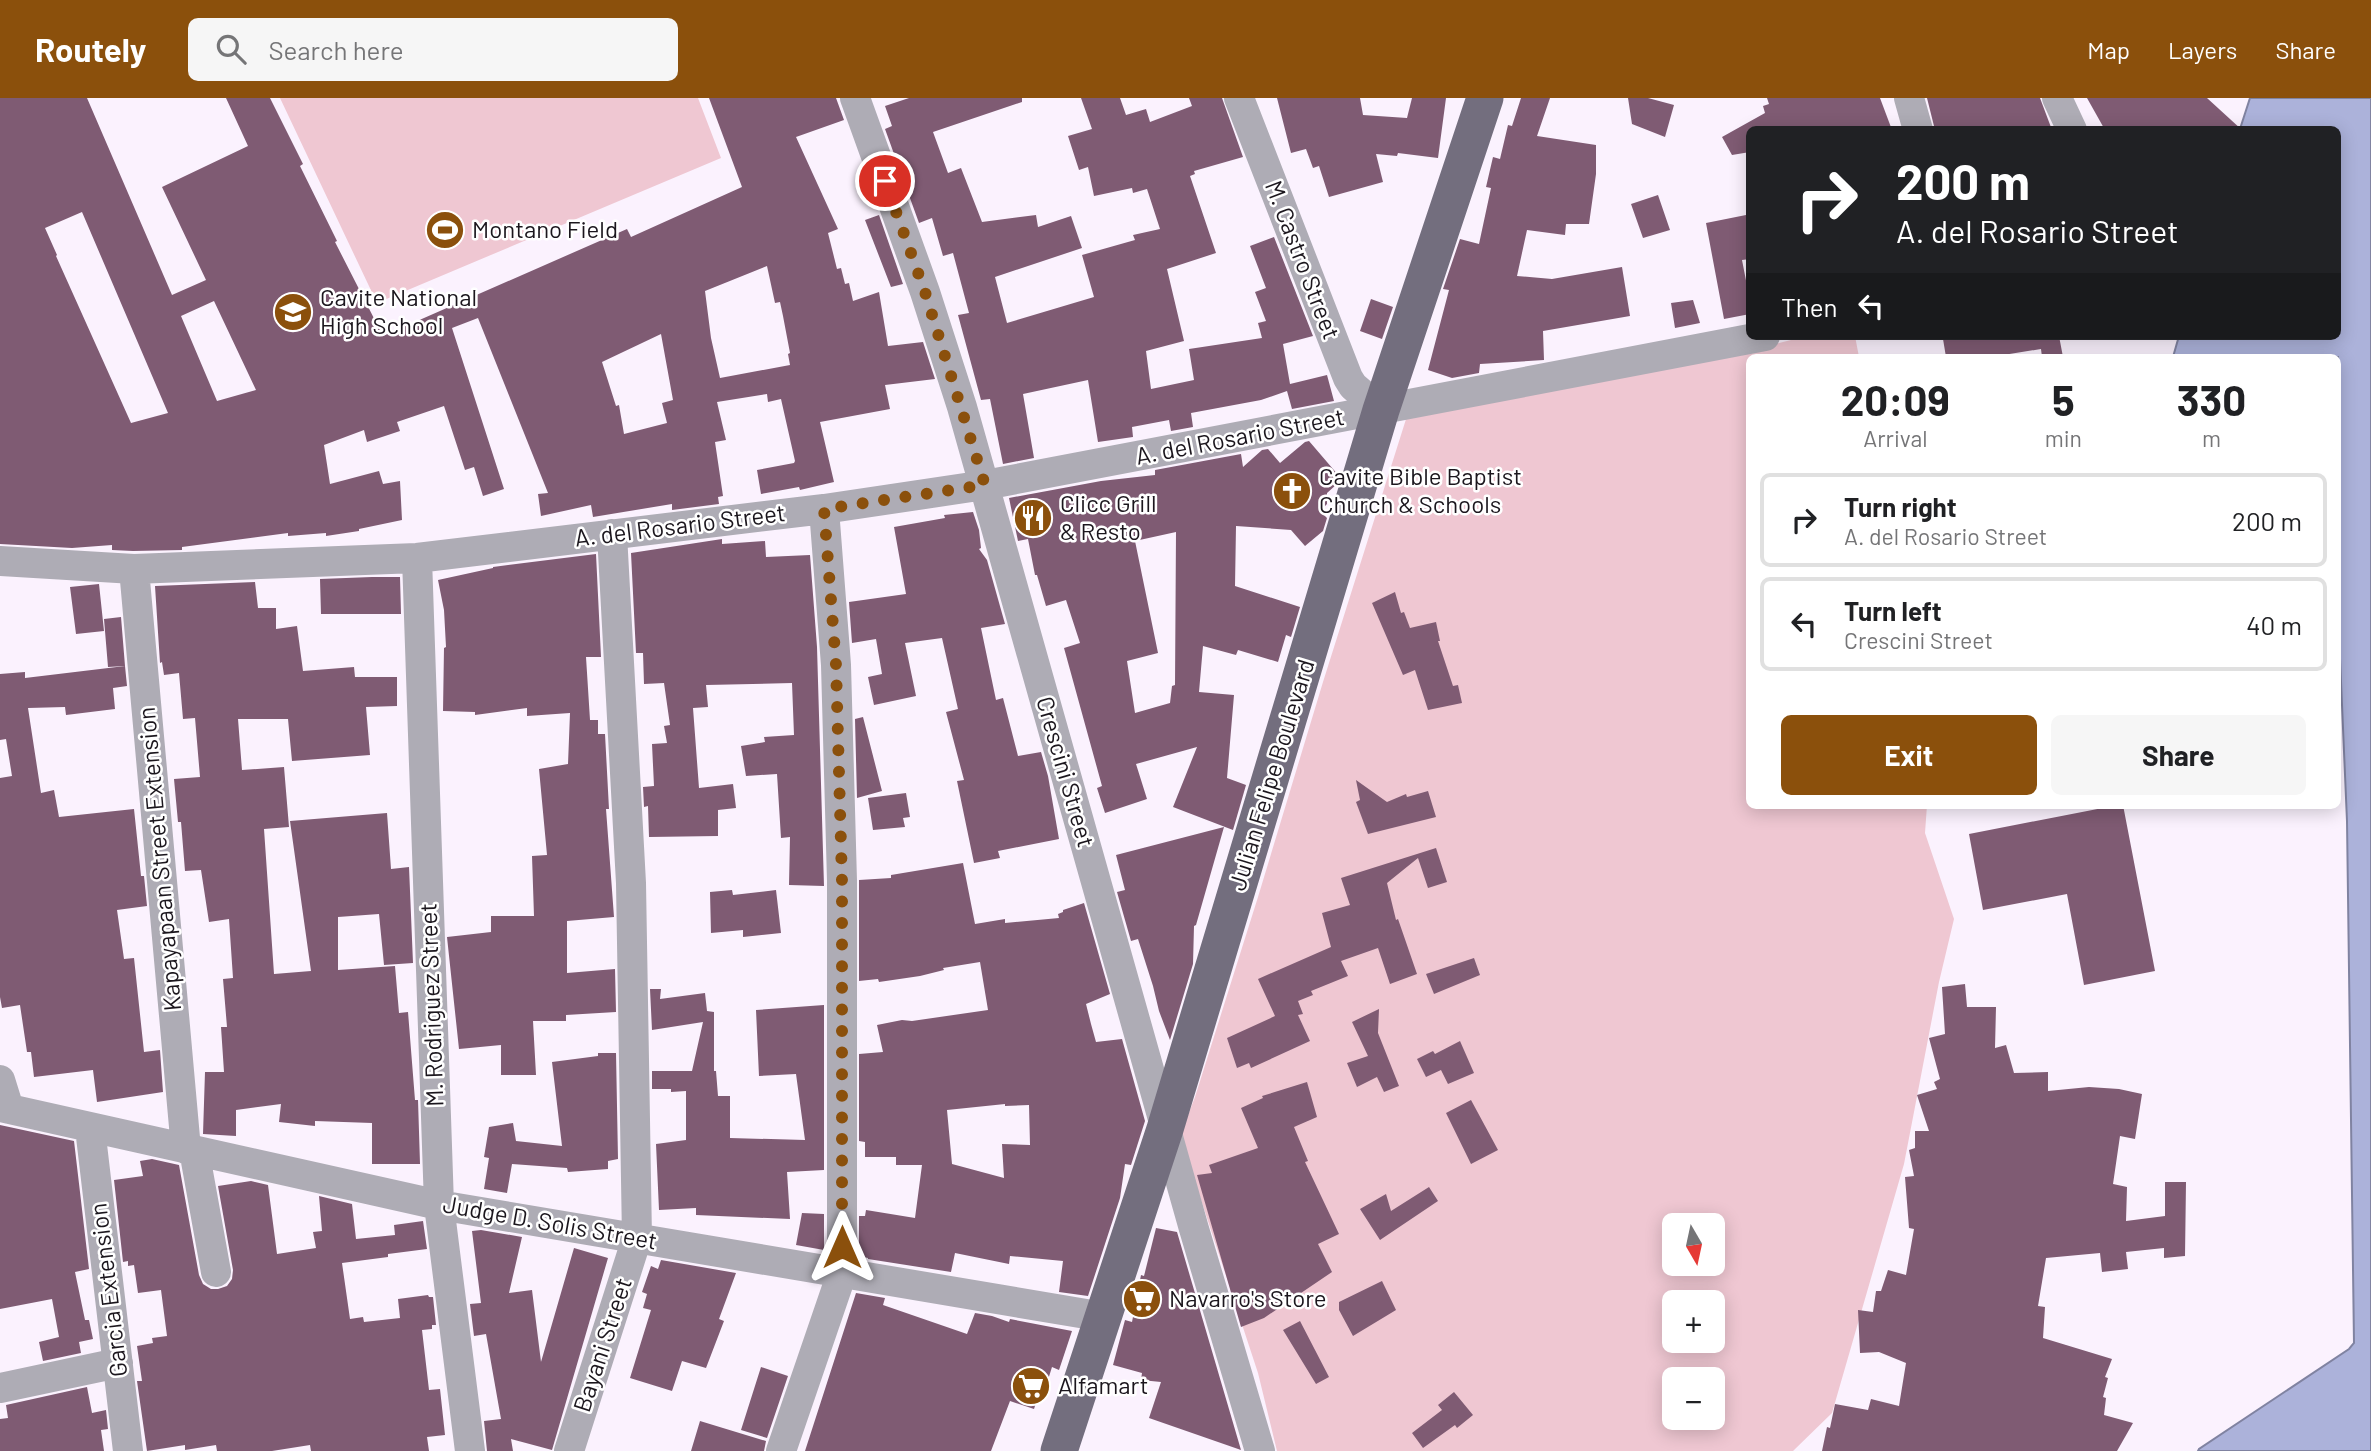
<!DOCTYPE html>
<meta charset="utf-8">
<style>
:root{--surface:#fff;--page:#f6f6f6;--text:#202124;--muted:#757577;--line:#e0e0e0;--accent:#8b500c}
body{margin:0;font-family:Barlow,sans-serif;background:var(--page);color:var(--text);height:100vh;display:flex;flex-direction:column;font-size:26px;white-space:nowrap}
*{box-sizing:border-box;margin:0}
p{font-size:23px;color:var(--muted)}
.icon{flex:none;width:38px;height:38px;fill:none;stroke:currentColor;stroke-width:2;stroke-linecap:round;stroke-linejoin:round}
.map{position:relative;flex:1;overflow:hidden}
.side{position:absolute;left:1746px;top:256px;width:595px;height:455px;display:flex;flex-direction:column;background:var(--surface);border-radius:10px;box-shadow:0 4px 18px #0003}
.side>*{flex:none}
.top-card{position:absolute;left:1746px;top:28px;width:595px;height:214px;border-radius:10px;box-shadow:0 4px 18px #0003;background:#202124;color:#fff;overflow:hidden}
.needle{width:46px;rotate:171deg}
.tools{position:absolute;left:1662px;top:1115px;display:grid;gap:14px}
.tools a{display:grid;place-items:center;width:63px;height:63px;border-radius:10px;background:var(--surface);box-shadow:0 4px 18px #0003;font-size:35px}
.pin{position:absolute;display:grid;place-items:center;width:60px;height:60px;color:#fff;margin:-30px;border:4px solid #fff;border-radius:50%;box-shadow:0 2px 7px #0007}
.me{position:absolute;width:77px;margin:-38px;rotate:0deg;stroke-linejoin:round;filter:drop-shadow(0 0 5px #0008)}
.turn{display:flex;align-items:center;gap:24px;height:147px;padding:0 35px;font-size:32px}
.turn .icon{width:91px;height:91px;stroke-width:2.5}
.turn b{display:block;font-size:49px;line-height:60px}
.then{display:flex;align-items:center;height:66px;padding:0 35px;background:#0003;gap:14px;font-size:26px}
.eta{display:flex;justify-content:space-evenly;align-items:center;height:119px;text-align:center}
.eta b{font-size:42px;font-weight:700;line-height:49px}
.primary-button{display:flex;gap:14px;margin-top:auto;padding:14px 35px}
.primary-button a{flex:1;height:80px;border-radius:10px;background:var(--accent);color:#fff;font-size:28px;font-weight:700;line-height:80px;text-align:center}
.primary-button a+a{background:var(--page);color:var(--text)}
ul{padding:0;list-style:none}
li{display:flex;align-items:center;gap:21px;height:94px;margin:0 14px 10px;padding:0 21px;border:4px solid var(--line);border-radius:10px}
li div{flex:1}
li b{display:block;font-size:26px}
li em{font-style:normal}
header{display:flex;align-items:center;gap:42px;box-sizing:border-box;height:98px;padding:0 35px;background:var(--accent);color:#fff}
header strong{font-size:33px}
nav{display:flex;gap:38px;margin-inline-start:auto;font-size:24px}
.search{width:490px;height:63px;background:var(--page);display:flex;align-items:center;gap:18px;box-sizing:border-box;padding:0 24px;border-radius:10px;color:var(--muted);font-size:26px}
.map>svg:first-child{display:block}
</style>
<header>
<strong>Routely</strong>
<div class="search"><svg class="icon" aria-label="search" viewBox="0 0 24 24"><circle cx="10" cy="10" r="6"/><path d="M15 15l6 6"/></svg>Search here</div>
<nav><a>Map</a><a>Layers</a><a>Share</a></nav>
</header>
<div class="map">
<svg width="2371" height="1353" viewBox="0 0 2371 1353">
<rect width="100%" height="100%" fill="#fbf2fe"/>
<path fill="#efc7d2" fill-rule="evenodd" d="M280,0H698L721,60L377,205Z
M1807,238H1855L1859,259H1750V707H1927L1925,735L1954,821L1939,884L1904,1066L1832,1315L1793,1353H1277L1258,1275L1180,1038L1195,999L1258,799L1323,584L1407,318L1734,256ZM1675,1127H1713V1166H1675ZM1675,1204H1713V1242H1675ZM1675,1281H1713V1320H1675Z"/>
<path fill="#acb2da" stroke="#8083a1" stroke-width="2" d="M2250,0H2371V1353H2198L2199,1351L2349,1251L2354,1245L2347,723L2338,514V259H2173L2179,238H2338V32L2240,31Z"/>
<path fill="#7f5b73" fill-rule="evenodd" d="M0,0H87L172,197L206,182L162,89L248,48L226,0H270L303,66L300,68L337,143L335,144L383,238L627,131L631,139L742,89L709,0H836L844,22L796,39L838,131L828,135L837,171L841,170L845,186L849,185L853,203L879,194L888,248L923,244L935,281L885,287L890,311L820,324L834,384L800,392L799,389L761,396L757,372L794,365L795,363L781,301L768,304L767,296L717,304L726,342L715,344L723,398L718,399L719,406L672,412V406L593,419L591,407L541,418L538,396L548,395L478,220L452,230L504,391L483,398L474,369L465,372L444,308L397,324L400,333L367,344L364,332L324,347L330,386L379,373L383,386L400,383L402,422L359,431V433L326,438V435L288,438V435L182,449V452L133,453L112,452V447L72,450L0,446ZM82,114L168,315L131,325L56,158L57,157L45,130ZM767,168L775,205L780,204L783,218L790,255L788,256L790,267L720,280L711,240L705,193ZM214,203L256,292L217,303L181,218ZM661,236L673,302L662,305L667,325L624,336L619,307L616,308L602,264Z
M909,0H1022V4L933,34L948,75L961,70L982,124L1036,117L1038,129L1071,118L1082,150L995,179L1007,225L1094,199L1082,157L1135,142L1133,137L1160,131L1147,91L1133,95L1132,90L1094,98L1088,69L1079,72L1068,38L1092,31L1081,0H1120L1126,17L1146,11L1150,24L1192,8L1189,0H1222L1243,59L1194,73L1195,76L1190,78L1216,155L1167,171L1184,243L1146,253L1151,291L1194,282L1189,251L1262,240L1258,225L1266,223L1255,194L1266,190L1250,148L1274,139L1313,238L1283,246L1290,286L1327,277L1334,303L1292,311L1287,293L1261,302L1191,315L1193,329L1171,333L1169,322L1132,329L1133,339L1098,344L1088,282L1023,296L1034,360L1003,366L990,301L981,302L958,217L969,215L953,155L943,158L932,120L919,125L885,31L892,28L885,8Z
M1277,0H1360L1363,17L1407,20L1412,0H1446L1438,60L1398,55L1397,58L1376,56L1383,84L1329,99L1319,68L1313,70L1306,51L1291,55Z
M1521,0H1550L1537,38L1596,47V76L1589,126H1566L1565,137L1527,132L1517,178L1552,181L1622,169L1630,218L1543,233L1544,262L1480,266L1479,275L1452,280L1428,272L1449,192L1443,191L1460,141L1479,146L1491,90L1486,89L1493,59L1500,61L1508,27L1512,28Z
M1628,0H1648L1674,7L1665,39L1632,26Z
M1767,0H1880L1892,32H1750V54L1732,57L1722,39L1765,15L1763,8L1769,6Z
M1927,0H2040L2052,32H1935Z
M2087,0H2207L2242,32H2105Z
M1658,97L1670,132L1643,140L1631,106Z
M879,117L903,186L891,189L865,122Z
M1746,117L1750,138V161L1742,162L1750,203V216L1724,221L1706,125Z
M1371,201L1393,209L1382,241L1360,233Z
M1693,202L1700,225L1675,230L1671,205Z
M1960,238H2059L2063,259H2042L2041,251L1991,259H1946L1943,241Z
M1309,343L1339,378L1337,386L1327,395V406L1320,413L1327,420L1323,433L1305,448L1291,432L1236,428L1235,488L1300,509L1291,539L1286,537L1278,564L1238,552L1236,557L1203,548L1199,594L1234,597L1227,680L1246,687L1233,732L1173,709L1197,649L1136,666L1147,701L1105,715L1097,690L1102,688L1064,550L1080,545L1066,502L1046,508L1037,477H1035L1028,441L1018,443L1009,400L1101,383L1155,377V372L1241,356L1243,369L1262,352L1268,351L1280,365L1305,344ZM1176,434L1175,587L1172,588L1170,605L1135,615L1127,563L1158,555L1135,443Z
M973,414L979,432L981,450L979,451L987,462L1005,526L981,530L996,602L1003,600L1018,658L1041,654L1048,678L1059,741L998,753L1000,760L974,765L957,683L964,682L946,614L958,611L942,540L905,545L916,598L874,607L868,579L882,576L876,541L852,545L849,504L906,496L894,429L945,420L944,417Z
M722,441V446L765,443L766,459L810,457L817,549L824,788L789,787L790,739L781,740L777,676L746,678L741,648L765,644L764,639L794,637L792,585L706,587L708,609L693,610L699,690L733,686L736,710L718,712V738L649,739L648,708L644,709L643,689L654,688L652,646L667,645L664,628L670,627L664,585L644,586L643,555H636L631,455Z
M596,456L601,559H586L590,622H598V636H605L609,711H606L614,819L567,823V875L615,871L616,914L566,917V923H533L536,977H501V947L459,951L447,839L491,834V818H534L532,758L547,757L539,671L568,666L570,615L527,618V610L475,617V614L443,613L444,550L446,549L444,512L438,482L493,470V469Z
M372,479H400L401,516H321L320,481Z
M255,484L258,510H276V531L297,528L303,573L354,569L355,579H397V608L366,609L370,657L292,663L288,621H238L242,672L284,669L289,729L264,731L274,876L311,873L290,723L387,715L391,771L409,769L413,865L384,867L379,816L338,819V872L395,868L399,915L408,914L415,1002H418L420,1066H372V1025L315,1023V1028L279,1024L281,1006L236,1012V1038L203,1036L205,974H224L221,929H227L223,881L233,880L229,821L209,824L201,772L185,773L181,724H178L174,681L200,679L195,620L183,621L179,575L164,577L162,564L160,565L155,488Z
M99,486L104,533L76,536L70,489Z
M1395,494L1401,515L1404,514L1410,530L1436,524L1440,543H1438L1453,588L1458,587L1462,605L1428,612L1415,572L1403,577L1372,505Z
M121,519L125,568L108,569L104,521Z
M125,568L127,588L113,590L115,611L66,617L65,609L28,610L41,695L54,692L59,719L134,711L141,778H144L147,808L117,812L124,861L134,860L144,954L160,952L163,994L97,1004L93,972L34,979L31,954H27L20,907L2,910L0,899V680L12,678L6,641L0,642V576L25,574V580Z
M863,619L882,693L857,700L855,621Z
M1356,682L1387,704L1406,696L1407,699L1428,693L1436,719L1368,736L1356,704L1360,702Z
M906,695L910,719L903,720L905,729L873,732L868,700Z
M2118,707H2123L2155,873L2084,887L2067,796L1983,812L1969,736Z
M1224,729L1196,827L1194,828L1193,866L1170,942L1159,913L1153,888L1138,841L1131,843L1117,794L1125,792L1116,757Z
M1436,750L1447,784L1428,790L1418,760L1387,785L1396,822L1398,821L1417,876L1390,886L1378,850L1341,863L1348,878L1311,893L1313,897L1298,903L1303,916L1298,917L1310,943L1251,970L1249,965L1237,970L1227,940L1275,918L1258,881L1331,849L1322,815L1350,807L1341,780Z
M963,765L975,826L1005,821V825L1059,820L1058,816L1063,814V812L1084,805L1110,896L1086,906L1091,926L1096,944L1122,941L1145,1023L1131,1067L1125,1066L1120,1100L1088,1198L1059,1194L1063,1163L1010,1158L1009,1166L955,1155L951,1174L868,1161V1160L859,1158V1118H865L866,1112L915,1120L922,1067H896V1059H865V1044L859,1043V956L883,954L877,927L902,922L912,923L988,912L980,864L943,870L944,872L920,878L879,884L878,881L859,883V782L891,780V777ZM1005,1006V1008L1029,1007L1030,1047L1002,1046L1004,1080L952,1066L947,1012Z
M732,792L733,797L776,792L781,835L743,839V832L711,835L710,794Z
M1474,860L1480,877L1434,896L1426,876Z
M1965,886L1967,909H1996L1995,950L2006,947L2014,975L2048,974V993L2089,989L2119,991L2142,996L2135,1041L2120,1038L2113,1086L2127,1089L2126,1123L2165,1118V1084H2186L2185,1158L2164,1160V1150L2126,1154L2128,1171L2102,1174L2100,1155L2046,1160L2038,1208L2045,1209L2043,1240L2112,1261L2105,1279L2108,1280L2103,1299L2106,1300L2104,1317L2133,1325L2117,1353H1822L1827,1329L1830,1330L1835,1306L1868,1312L1871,1301L1899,1308L1906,1265L1879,1254L1860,1255L1858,1212L1873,1214L1876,1193H1881L1888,1172L1906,1177L1914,1131L1909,1130L1905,1079L1914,1078L1909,1052L1915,1050V1033H1929L1917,997L1937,991L1934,984L1940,981L1929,940L1945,936L1942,889Z
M650,891H661L660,901L705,895L707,913L714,914V973H716L718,998H730V1040L805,1042L796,976L759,978L756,912L824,907V1072L787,1074L790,1121L696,1117V1110L659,1112L656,1046L686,1042V993L671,994V991H652V973H692L703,924L652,932Z
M1379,911L1378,935L1399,988L1384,994L1377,979L1357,989L1347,965L1368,958L1352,924Z
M1460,943L1474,975L1448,986L1441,972L1426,979L1417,961L1433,953L1435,956Z
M598,955H616L618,1061L608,1063V1071L568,1074L567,1070L512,1066L507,1095L484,1091L489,1060L484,1059L489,1029L513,1025L516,1043L562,1048L552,964L598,958Z
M1307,984L1317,1019L1294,1029L1308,1063L1305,1064L1339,1136L1318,1146L1332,1174L1264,1220L1241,1229L1197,1077L1212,1075L1209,1067L1258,1050L1241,1010L1263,1000L1262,998Z
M1471,1002L1498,1052L1471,1066L1446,1015Z
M0,1027L74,1043L89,1171L75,1174L85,1222H89L93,1241L79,1244L81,1255L43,1263L39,1244L59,1239L52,1201L0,1211Z
M152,1061L179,1067L199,1177L203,1186L211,1191H218L227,1188L232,1181L233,1172L218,1088L251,1083L268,1087L277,1156L316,1150L313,1134L322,1133L319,1098L352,1106L356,1141L395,1137L394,1127L423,1123L427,1151L388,1156V1159L342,1165L350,1221L363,1219L364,1224L400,1220L398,1201L428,1197L429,1199H433L436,1227H432V1231L422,1232L429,1292L440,1291L445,1337L427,1339L429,1353H311L310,1347L272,1353H217L216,1347L185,1352V1347L147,1353L137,1283H142L137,1248L153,1245L152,1240L167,1238L161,1192L138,1195L134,1167L128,1168V1163L123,1164L114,1082L143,1078L140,1063Z
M1429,1089L1438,1103L1380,1142L1360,1111L1386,1096L1391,1113Z
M802,1115L824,1116V1152L796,1147Z
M1156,1130L1177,1134L1241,1352L1149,1320L1161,1284L1141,1282L1142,1275L1113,1267L1125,1222L1132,1224L1141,1177L1144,1178Z
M481,1132L522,1139L509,1195L532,1192L541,1264L574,1150L608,1160L552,1352L511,1341L513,1353H487L484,1323L501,1321L486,1236L474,1238L470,1206L481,1205L472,1133Z
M661,1162L736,1175L719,1221L724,1223L706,1270L682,1263L672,1293L630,1280L651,1212L643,1210L647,1196L642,1194L651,1168L658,1171Z
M1382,1183L1396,1212L1353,1238L1339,1212V1204Z
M856,1195L885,1200L883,1207L967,1236L975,1215L992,1218L1009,1224L1010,1221L1072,1233L1059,1272L1052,1269L1047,1285L1043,1283L1034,1311L1010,1303L991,1353H805Z
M1300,1223L1329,1279L1316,1286L1283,1232Z
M761,1269L788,1278L767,1340L741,1332Z
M87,1289L92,1315L106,1312L108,1331L101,1332L104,1353H0V1321L8,1320L6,1307Z
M1454,1294L1473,1317L1457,1330L1455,1327L1423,1350L1412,1335L1442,1312L1438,1307Z
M700,1323L766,1343L764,1353H691Z"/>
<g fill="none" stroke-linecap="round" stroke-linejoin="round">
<path stroke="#aeacb5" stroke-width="30" d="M855,0L925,194L962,309L1194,1131L1260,1353
M1239,0L1348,280L1353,288L1381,312
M1909,0L1918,32
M2057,0L2072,32
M417,460L439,1107L470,1353
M0,463L134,471L417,460L824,411L985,387L1765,238
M134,471L186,1051
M0,982L9,1011
M0,1009L439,1107L1104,1219
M90,1030L128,1353
M194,1052L216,1174
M0,1290L118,1265
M569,1353L637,1140L631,785L612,436
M781,1353L842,1175V783L836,567L824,411"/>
<path stroke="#736e7e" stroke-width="37" d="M1059,1353L1165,1031L1381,312L1485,0"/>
</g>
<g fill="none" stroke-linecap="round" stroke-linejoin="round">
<path stroke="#8b500c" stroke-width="12" stroke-dasharray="0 21.6" d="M842,1149V783L836,567L824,411L985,387L925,194L885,83"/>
</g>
<defs>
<g id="stadium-disc" transform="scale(2.0125)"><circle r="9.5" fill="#8b500c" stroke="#fff"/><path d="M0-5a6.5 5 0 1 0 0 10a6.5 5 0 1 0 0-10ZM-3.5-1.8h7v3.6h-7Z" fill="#fff"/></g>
<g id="school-disc" transform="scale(2.0125)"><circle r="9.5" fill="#8b500c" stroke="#fff"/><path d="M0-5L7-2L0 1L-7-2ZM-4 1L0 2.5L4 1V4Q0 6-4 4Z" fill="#fff"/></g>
<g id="church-disc" transform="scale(2.0125)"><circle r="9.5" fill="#8b500c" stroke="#fff"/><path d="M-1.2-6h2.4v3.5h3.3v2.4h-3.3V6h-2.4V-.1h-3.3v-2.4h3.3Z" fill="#fff"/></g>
<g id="restaurant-disc" transform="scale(2.0125)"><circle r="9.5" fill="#8b500c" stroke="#fff"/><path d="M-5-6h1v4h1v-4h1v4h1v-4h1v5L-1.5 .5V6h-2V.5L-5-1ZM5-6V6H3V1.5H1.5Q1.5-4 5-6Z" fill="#fff"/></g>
<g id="supermarket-disc" transform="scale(2.0125)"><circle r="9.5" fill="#8b500c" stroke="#fff"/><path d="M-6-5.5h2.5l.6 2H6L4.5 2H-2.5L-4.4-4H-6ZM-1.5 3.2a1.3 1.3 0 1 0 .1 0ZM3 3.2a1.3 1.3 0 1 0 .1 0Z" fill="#fff"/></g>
</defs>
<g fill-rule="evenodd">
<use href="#stadium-disc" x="445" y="132"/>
<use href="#school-disc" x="293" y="214"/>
<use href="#church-disc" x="1292" y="393"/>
<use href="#restaurant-disc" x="1033" y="420"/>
<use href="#supermarket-disc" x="1142" y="1201"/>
<use href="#supermarket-disc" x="1031" y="1288"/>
</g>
<g text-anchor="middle" stroke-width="5" stroke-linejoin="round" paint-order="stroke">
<g font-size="24" fill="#1b161d" stroke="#fff" text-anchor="start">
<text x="472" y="140">Montano Field</text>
<text x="320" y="208">Cavite National<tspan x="320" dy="28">High School</tspan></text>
<text x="1319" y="387">Cavite Bible Baptist<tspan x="1319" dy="28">Church &amp; Schools</tspan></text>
<text x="1060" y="414">Clicc Grill<tspan x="1060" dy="28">&amp; Resto</tspan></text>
<text x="1169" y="1209">Navarro's Store</text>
<text x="1058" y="1296">Alfamart</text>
</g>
<g font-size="24" fill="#1b161d" stroke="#fff">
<text transform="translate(1302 162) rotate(69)" y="8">M. Castro Street</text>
<text transform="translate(1240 339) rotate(-11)" y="8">A. del Rosario Street</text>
<text transform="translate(680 428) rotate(-7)" y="8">A. del Rosario Street</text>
<text transform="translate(1065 674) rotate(74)" y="8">Crescini Street</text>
<text transform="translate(1272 677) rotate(-73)" y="8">Julian Felipe Boulevard</text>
<text transform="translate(160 761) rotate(-95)" y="8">Kapayapaan Street Extension</text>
<text transform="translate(432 907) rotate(-92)" y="8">M. Rodriguez Street</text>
<text transform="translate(550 1125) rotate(10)" y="8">Judge D. Solis Street</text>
<text transform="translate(109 1192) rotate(-97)" y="8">Garcia Extension</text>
<text transform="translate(603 1247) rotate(-72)" y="8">Bayani Street</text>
</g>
</g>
</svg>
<div class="tools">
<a><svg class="needle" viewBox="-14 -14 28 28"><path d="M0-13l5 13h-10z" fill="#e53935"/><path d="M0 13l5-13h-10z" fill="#757577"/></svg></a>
<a>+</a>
<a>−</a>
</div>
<div class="pin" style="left:885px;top:83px;background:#d93025"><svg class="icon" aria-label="arrive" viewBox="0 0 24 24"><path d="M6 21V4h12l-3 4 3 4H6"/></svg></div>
<svg class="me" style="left:842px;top:1149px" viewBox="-20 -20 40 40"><path d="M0-17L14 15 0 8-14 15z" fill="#8b500c" stroke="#fff" stroke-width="4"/></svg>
<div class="top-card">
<div class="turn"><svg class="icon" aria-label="right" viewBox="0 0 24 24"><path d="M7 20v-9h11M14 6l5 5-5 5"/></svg><div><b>200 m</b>A. del Rosario Street</div></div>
<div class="then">Then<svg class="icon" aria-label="left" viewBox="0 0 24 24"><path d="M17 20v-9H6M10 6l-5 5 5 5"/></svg></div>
</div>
<section class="side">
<div class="eta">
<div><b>20:09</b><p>Arrival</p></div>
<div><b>5</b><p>min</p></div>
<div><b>330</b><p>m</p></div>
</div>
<ul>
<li><svg class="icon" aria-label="right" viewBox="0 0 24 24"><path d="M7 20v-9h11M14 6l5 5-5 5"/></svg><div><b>Turn right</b><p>A. del Rosario Street</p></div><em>200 m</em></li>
<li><svg class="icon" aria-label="left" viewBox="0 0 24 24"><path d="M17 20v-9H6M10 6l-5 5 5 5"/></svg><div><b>Turn left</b><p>Crescini Street</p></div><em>40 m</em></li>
</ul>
<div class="primary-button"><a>Exit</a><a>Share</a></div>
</section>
</div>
